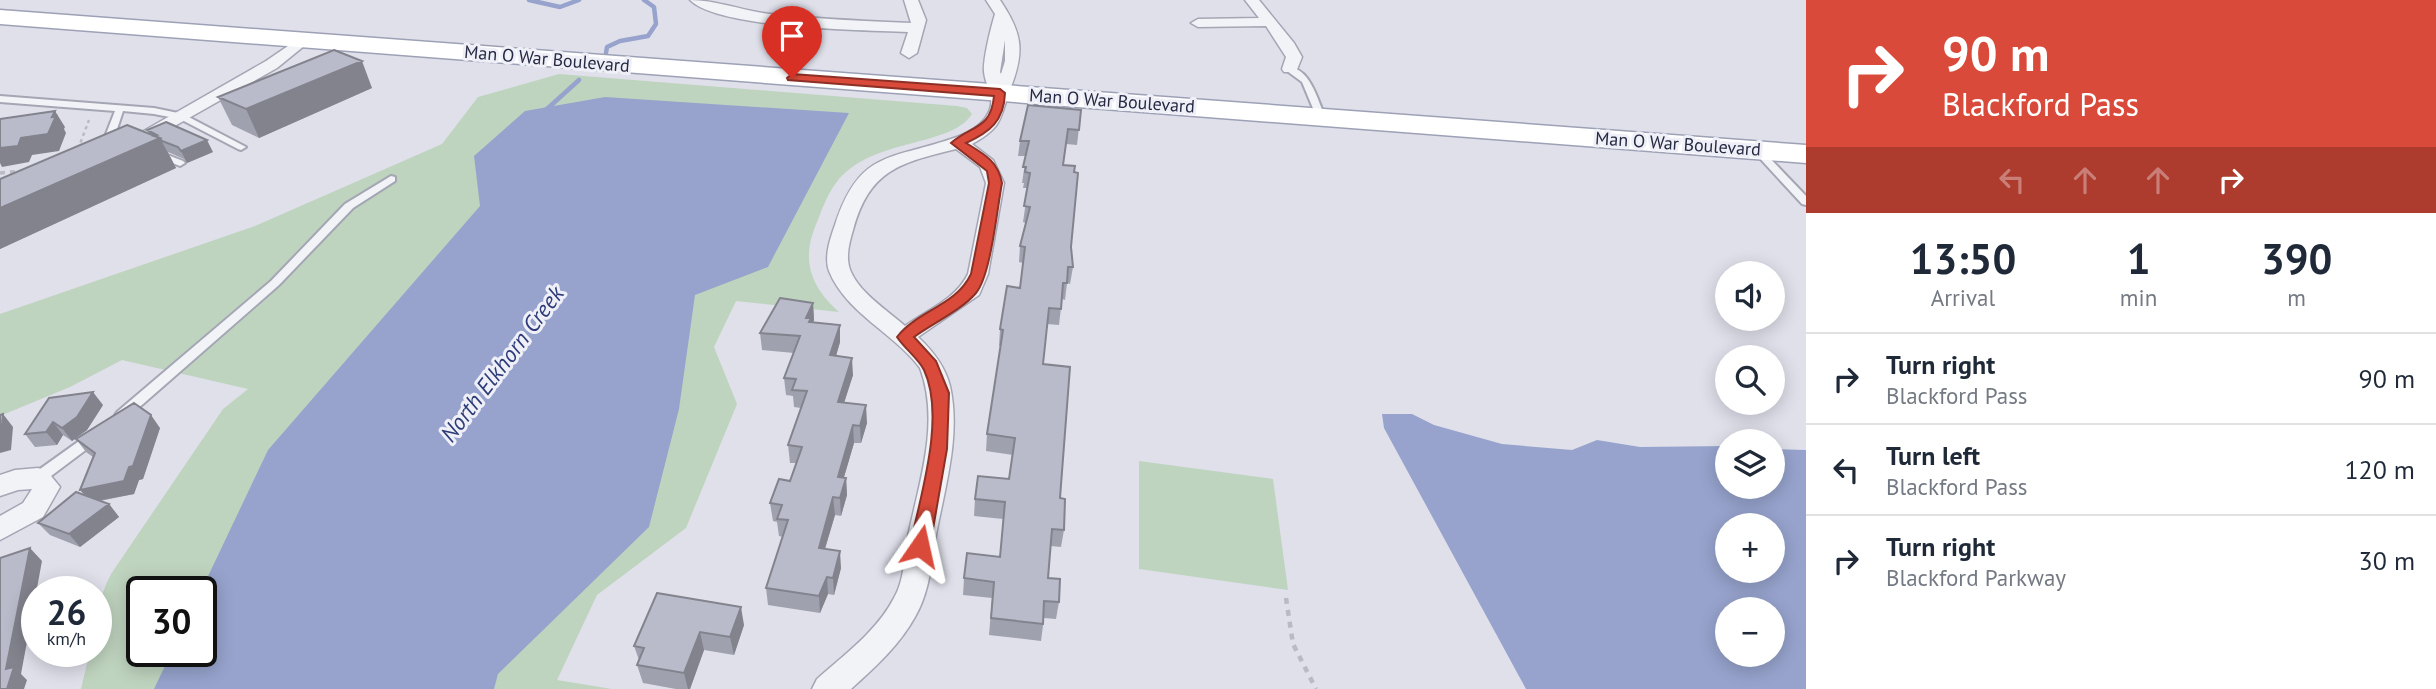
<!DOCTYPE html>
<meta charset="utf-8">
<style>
:root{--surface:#fff;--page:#f2f2f3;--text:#1f2937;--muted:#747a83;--line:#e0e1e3}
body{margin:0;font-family:"PT Sans",sans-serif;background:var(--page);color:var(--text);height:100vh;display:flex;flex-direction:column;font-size:26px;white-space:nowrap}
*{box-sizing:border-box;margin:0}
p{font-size:23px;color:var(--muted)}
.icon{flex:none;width:38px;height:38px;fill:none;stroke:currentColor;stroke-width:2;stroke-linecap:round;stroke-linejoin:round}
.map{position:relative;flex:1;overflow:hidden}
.panel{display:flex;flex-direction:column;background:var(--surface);width:630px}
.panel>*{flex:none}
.top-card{background:#d94a3a;color:#fff;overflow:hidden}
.buttons{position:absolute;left:1715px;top:261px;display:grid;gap:14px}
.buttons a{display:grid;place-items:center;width:70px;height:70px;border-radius:50%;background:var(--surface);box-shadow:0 4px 18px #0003;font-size:35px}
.speed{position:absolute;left:21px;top:576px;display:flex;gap:14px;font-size:35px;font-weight:700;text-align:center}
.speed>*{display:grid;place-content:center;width:91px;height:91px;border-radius:50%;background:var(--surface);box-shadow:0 4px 18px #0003;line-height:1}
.speed small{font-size:18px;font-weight:400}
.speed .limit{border:4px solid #111;border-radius:10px;background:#fff;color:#111}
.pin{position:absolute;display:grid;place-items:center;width:60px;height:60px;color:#fff;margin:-72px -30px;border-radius:50% 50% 50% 0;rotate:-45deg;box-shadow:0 0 7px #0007}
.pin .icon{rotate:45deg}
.me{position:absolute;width:77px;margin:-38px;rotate:11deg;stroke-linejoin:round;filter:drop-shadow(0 0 5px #0008)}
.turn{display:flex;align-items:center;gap:24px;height:147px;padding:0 21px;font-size:32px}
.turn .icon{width:91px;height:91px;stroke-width:2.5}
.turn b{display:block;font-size:49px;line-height:60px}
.lanes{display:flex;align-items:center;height:66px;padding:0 21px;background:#0003;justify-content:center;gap:35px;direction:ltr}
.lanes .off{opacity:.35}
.eta{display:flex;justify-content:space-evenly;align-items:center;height:119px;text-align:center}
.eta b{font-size:42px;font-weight:800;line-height:49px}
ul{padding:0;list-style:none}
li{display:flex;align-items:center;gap:21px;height:91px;padding:0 21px;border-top:2px solid var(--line)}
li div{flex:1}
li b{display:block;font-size:26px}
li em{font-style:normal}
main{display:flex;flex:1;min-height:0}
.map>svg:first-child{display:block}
</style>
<main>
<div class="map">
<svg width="1806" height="689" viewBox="0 0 1806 689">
<rect width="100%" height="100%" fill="#dfe0ea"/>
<path fill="#bfd4bf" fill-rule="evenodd" d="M559,74L957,106L967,108L972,114C951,148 870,137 836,183C826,196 821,213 815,227C801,262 812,288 839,312L736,301L714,347L737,404L686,528L597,595L557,680L612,689H81L90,651H96C96,624 98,598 111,574L223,409L248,389L122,360L70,387L0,416V314L255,226L442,144L478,97ZM142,592H201V651H142Z
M1139,461L1273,479L1288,590L1139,569Z"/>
<path fill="#97a3cd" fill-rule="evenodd" d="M605,97L849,113L768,267L695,295L679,409L649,527L498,674L494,689H154L172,651H201V591L268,450L480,206L474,156L525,111Z
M1382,414H1412L1434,425L1502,444L1572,450L1597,440L1640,447L1727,446V486H1773V449L1806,450V689H1526L1384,428ZM1727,525H1773V570H1727ZM1727,609H1773V654H1727Z"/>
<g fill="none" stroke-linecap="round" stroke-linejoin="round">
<path stroke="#97a3cd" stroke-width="4.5" d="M529,0L560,7L579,0
M606,53L607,47L620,41L648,36L656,24L654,7L644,0
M547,112V109L579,80"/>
<g stroke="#a4a6b4" stroke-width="4">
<path id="service" d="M1287,67C1310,67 1317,99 1325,116L1323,118H1317L1302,82L1287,71Z
M0,96L154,108L183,114L246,147L241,150L238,149L180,119L154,114L123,111L111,147L106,150L101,147L115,111L0,102Z
M1758,148L1761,149L1806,196V205L1802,204L1755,153V149Z
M160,152L183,161L185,163L180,166L157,157L155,155Z
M391,176L395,177V181L353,208L279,285L127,418H117L115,415L117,412L271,281L345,204Z
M94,432L99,434L101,437L99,440L43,482L38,483L33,482L31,478L33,474L89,434Z"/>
</g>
<g stroke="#a4a6b4" stroke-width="3">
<path id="minor" d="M690,0C717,0 743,11 770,14C817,19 864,21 911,23L904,0H918L926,20L917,53L909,58L901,53L908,32C864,30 719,29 690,0Z
M986,0H1000C1022,33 1025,50 1011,87C999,118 1005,126 972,144L993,160L1004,183L988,274L979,295L918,337C933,351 945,366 950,386C961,435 945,487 936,535C931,564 930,591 915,617C899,646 874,668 851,689H812L817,679C844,655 877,631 894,598C904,581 904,560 907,541C918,485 941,424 920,368C894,333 846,313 829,271C824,257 830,239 835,225C859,151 889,160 951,139C963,135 978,129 986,117C998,100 986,89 984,72C983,59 991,27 995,14ZM1005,40V61L1001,74L1000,72ZM956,149L980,167L986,183L968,274C956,299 927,310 905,326C887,310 861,294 851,272C845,259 849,243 853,230C870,169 900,163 956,149Z
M1245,0H1259L1294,43L1302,57L1296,72H1284L1282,69L1286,57L1266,26L1198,27L1191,23L1198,19L1259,18Z
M304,35L311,39L309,42L277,68L150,140L144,141L135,136L266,61Z
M38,468L47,471L60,487L43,517L0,540V516L23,503L32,489L18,490L0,496V475L15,470Z"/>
</g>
<g stroke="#9da1b6" stroke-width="3">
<path id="primary" d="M0,10L1806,145V163L0,24Z"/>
</g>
<path stroke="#b9bbc4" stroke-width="2.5" stroke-dasharray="3.5 3.5" stroke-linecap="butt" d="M78,149L89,120"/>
<path stroke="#b9bbc4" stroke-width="3.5" stroke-dasharray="5 5" stroke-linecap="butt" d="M0,173L22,171"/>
<path stroke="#b9bbc4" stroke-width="4.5" stroke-dasharray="6 6" stroke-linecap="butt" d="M1286,598L1293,644L1316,689"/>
<use href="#service" fill="#f2f3f7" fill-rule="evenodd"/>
<use href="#minor" fill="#f2f3f7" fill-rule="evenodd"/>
<use href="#primary" fill="#fff" fill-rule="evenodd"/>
</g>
<path fill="#9fa1ae" d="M372,88L259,138L232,125L218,97Z
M1081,110L1077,145L1066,144L1063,165L1073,267L1070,284L1067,283L1065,300L1062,299L1059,325L1047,324L1043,364L1064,530L1061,547L1051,546L1048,578L1059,602L1056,619L1044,618L1041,641L989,635L992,598L963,595L964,578L1000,557L1003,519L974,516L975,499L1009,479L1013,455L986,451L987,434L1001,346H999L1000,329L1020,288L1023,263L1019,262L1020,246L1026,223L1023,222L1028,188H1023L1024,183H1022L1026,156H1018L1020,141Z
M147,130L213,152L187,163L184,159L168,152L176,168L0,249V179L149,134Z
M813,303L814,320L813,323L840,325V342L836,356L853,375L844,402L867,423L861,443H854L844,477L846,478L847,495L841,516L835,515L825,549L841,568L834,595L828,594L820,613L768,605L766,588L783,537L779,536L777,522L773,521L770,503L790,481L796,463H790L788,445L801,408L794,407L793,396L786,395L784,378L794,353L762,350L760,333Z
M103,405L87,430L72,441L63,435L57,445L35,447L25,434Z
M160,428L143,479L139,480L134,494L100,501L109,504L119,517L80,547L50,535L38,523L85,495L93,457L86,452L76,439Z
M657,593L744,625L734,655L704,650L690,689H676L643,683L637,665L639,660L634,646Z"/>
<path fill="#82838d" d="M362,61L372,88L259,138L246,109Z
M55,111L65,127L64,129L66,133L59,151L32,155L29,162L2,167L0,163V148L21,138L52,117Z
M160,138L176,168L0,249V208Z
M207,140L213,152L187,163L181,151Z
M813,303L814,320L811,327L806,318Z
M840,325V342L831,373L830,355Z
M852,358L853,375L839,419L838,402Z
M93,392L103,405L87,430L72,441L62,428Z
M866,405L867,423L861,443L860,426Z
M3,414L13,427L11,450L0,453V437Z
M151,415L160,428L143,479L139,480L134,494L91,502L80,490Z
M53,422L63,435L57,445L46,432Z
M853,425L854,443L839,494L838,477Z
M846,478L847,495L841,516L840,498Z
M833,497L835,515L820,565L819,548Z
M109,504L119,517L80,547L69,534Z
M30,548L42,561L21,674L27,680L24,689H7L6,669Z
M840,551L841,568L834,595L833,578Z
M827,577L828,594L820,613L819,596Z
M741,607L744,625L734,655L730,637Z
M700,632L704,650L690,689H688L684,673Z"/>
<path fill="#b9bbca" stroke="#82838d" stroke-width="2" d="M334,50L362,61L246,109L218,97Z
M1028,105L1081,110L1079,130L1068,129L1063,165L1075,166L1074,172L1078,173L1071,247L1073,267H1068L1067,283H1063L1061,309L1049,308L1043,364L1070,367L1060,498L1065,499L1064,530L1052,529L1048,578L1060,579L1059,602L1044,601L1043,624L991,618L994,582L964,578L967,553L1000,557L1005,502L975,499L978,476L1009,479L1015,438L987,434L1003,330L1000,329L1007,286L1020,288L1025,247L1020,246L1030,207L1024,206L1030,173L1025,172L1026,167H1023L1029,141H1020Z
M55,111L52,117L56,116L48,134L21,138L18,146L0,148V119Z
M166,122L207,140L181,151L178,147L162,141L160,138L154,136L157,135L147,130Z
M127,125L160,138L0,208V179Z
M780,298L813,303L806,318H811L809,322L840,325L830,355L852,358L838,402L866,405L860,426L853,425L838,477L846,478L840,498L833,497L819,548L840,551L833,578L827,577L819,596L766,588L788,520L777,519L782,505L770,503L779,479L790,481L802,447L788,445L807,391L792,390L796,379L784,378L800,336L760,333Z
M93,392L77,417L62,428L53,422L46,432L25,434L49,398Z
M134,403L151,415L133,466L129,467L124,481L80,490L95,453L76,439Z
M3,414L1,437H0V415Z
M76,492L109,504L69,534L38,523Z
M30,548L6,669L14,667L7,689H0V558Z
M657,593L741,607L730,637L700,632L684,673L637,665L644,648L634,646Z"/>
<path fill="#d94a3a" stroke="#8d3026" stroke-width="2" d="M792,74L1000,89L1005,93C1004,121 990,132 966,143C984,154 998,161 1002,183C997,209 991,275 976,293C963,309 932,324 914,337L936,361L949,393L947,449L930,546L927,552L920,554L913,552L910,546C920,497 946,417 924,370C918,358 904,348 897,337C918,310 956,306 971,274L989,183L987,171L951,143C971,125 991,130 994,96L788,80L787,78Z"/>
<g text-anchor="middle" stroke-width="6" stroke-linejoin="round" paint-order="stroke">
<g font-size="18" fill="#262a42" stroke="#eff0f7">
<text transform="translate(547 59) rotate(5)" y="6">Man O War Boulevard</text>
<text transform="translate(1112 101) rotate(4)" y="6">Man O War Boulevard</text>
<text transform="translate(1678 144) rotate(4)" y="6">Man O War Boulevard</text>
</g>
<g font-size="23" font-style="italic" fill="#2d3c79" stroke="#eff0f7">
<text transform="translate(502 364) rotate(-53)" y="8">North Elkhorn Creek</text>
</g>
</g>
</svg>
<div class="buttons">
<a><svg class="icon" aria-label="sound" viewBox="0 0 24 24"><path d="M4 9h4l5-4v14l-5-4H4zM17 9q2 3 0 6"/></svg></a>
<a><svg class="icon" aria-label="search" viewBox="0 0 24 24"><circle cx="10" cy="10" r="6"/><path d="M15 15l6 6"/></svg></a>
<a><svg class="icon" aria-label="layers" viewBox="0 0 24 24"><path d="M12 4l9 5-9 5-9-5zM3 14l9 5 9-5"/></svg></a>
<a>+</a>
<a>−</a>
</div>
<div class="speed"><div>26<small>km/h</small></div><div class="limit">30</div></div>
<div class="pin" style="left:792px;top:78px;background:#d93025"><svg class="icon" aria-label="arrive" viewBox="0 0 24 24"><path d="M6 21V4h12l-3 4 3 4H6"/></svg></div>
<svg class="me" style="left:920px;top:546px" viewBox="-20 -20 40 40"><path d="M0-17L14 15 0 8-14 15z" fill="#d94a3a" stroke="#fff" stroke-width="4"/></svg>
</div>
<section class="panel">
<div class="top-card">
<div class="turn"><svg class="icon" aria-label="right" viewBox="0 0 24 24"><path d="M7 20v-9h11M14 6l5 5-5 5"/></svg><div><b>90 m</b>Blackford Pass</div></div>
<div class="lanes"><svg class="icon off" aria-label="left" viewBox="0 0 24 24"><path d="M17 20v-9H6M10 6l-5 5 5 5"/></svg><svg class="icon off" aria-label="ahead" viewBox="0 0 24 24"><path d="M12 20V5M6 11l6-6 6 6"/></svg><svg class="icon off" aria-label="ahead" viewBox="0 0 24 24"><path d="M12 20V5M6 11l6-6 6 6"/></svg><svg class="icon" aria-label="right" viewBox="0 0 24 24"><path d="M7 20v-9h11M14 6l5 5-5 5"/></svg></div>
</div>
<div class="eta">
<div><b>13:50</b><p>Arrival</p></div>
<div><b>1</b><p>min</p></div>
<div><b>390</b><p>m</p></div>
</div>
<ul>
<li><svg class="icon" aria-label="right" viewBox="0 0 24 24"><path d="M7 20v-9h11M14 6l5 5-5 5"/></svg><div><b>Turn right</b><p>Blackford Pass</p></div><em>90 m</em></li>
<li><svg class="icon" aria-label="left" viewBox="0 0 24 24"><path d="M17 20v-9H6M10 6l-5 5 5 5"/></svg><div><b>Turn left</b><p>Blackford Pass</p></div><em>120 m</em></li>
<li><svg class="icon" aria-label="right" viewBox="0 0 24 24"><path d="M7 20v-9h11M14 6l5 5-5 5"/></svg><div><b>Turn right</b><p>Blackford Parkway</p></div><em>30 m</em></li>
</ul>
</section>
</main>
